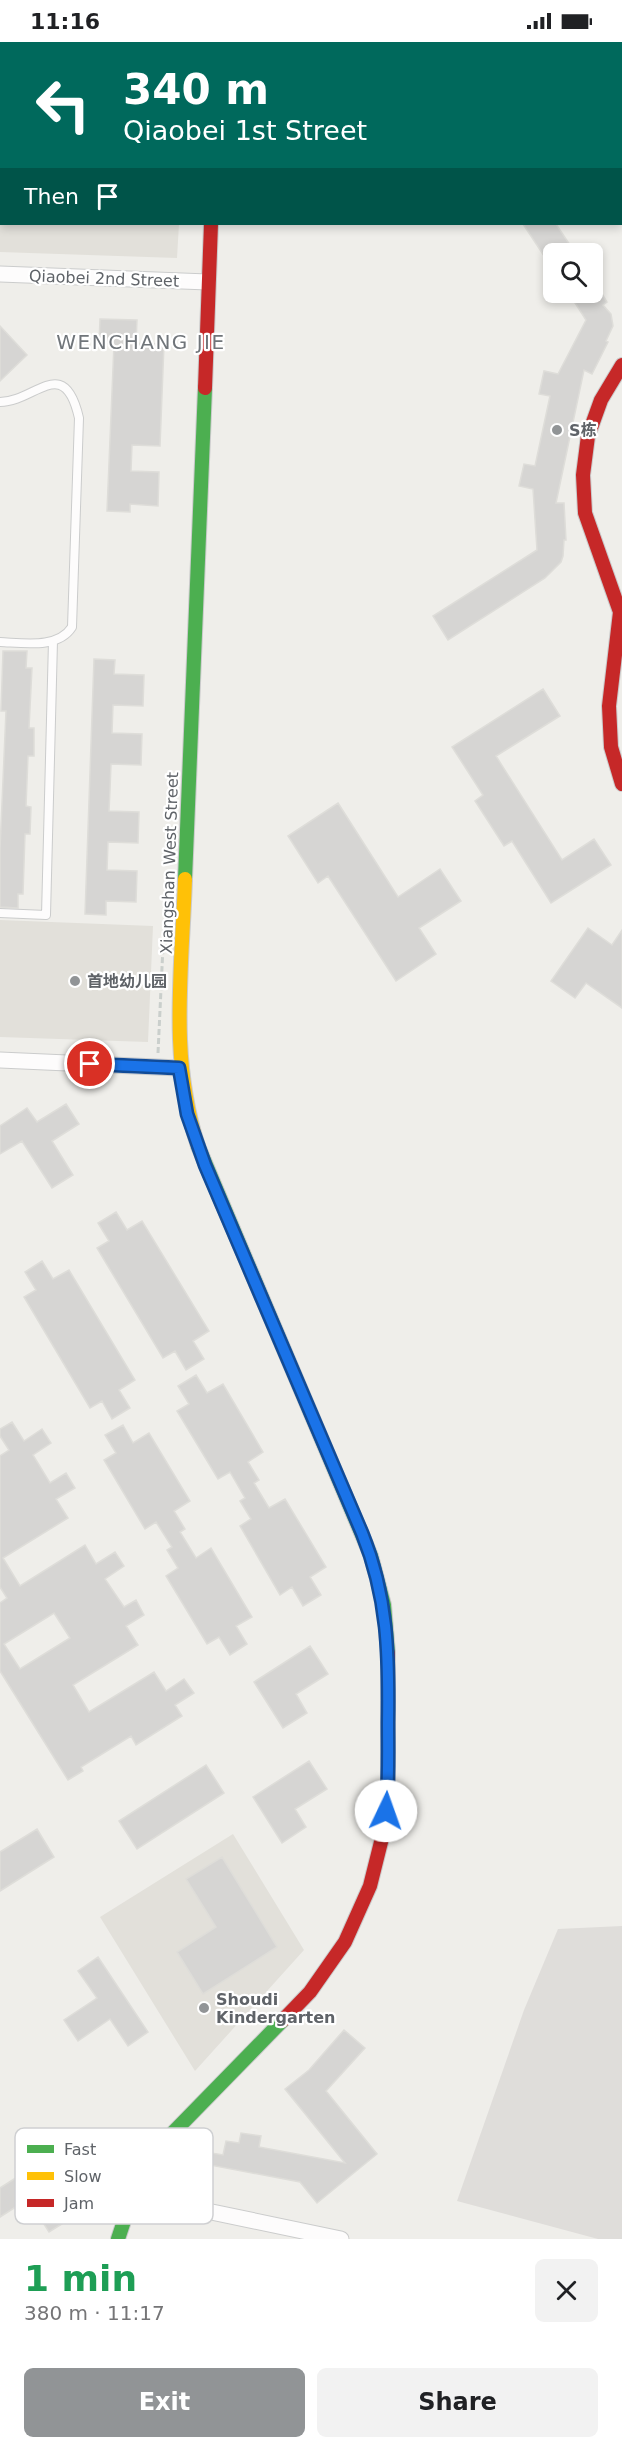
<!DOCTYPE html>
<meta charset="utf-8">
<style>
:root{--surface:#fff;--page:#f2f2f2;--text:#202124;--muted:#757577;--accent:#919496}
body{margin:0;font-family:"DejaVu Sans","Noto Sans SC",sans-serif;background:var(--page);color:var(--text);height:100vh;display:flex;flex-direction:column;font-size:22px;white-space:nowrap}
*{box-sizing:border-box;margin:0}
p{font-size:20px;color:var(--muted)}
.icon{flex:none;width:33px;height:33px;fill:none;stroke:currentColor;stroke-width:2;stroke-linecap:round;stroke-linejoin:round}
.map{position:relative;height:2197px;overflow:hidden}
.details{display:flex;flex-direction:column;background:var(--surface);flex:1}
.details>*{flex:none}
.banner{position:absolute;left:0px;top:0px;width:622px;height:183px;box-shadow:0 3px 9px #0003;background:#00695c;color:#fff;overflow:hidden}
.controls{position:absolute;left:543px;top:201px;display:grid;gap:12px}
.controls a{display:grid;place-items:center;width:60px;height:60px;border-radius:9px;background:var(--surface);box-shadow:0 3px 9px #0003;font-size:30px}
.pin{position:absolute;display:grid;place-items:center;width:51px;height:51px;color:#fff;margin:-26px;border:3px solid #fff;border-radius:50%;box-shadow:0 2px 6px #0007}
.me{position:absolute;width:66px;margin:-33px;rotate:3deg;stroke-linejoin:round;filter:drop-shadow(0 0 4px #0008)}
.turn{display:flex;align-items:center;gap:21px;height:126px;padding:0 24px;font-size:27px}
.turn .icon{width:78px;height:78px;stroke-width:2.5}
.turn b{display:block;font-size:42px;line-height:51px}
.then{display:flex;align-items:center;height:57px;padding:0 24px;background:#0003;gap:12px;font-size:22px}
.round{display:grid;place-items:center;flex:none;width:63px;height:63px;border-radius:9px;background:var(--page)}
.headline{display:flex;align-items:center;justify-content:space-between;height:102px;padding:0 24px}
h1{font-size:36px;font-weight:700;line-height:45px;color:#1e9e55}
.action{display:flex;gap:12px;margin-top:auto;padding:12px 24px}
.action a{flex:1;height:69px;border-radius:9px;background:var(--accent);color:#fff;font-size:24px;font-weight:700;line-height:69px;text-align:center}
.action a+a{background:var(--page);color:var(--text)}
.status{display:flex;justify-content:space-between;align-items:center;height:42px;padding:0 30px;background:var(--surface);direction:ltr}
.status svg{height:16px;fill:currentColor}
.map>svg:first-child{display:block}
</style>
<div class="status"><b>11:16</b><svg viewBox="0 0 49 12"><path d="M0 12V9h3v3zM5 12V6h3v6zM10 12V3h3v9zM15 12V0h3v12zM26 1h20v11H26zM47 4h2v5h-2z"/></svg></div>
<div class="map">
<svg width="622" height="2197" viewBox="0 0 622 2197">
<rect width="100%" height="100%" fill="#efeeea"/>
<path fill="#dfddda" d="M622,1884V2197H598L457,2159L524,1968L558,1887Z"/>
<path fill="#e2e0da" d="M0,6L2,182H179L177,216L0,210Z
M0,878L153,884L148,1000L0,995Z
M233,1792L304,1908L195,2029L100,1875Z"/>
<path fill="#d8ebd6" d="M0,0H246L2,2L1,6Z"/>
<path fill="#d6d5d3" stroke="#deddd9" stroke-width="1.5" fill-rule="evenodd" d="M523,182H556L576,212H554V229Z
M568,250H601L607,260L603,263L611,272L613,284L606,299L608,300L592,332L584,328L556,461H564L566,498H564L563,514L561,520L545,536L448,598L433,574L537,508L533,447L519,444L524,422L535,424L550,354L539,352L544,329L558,332L586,278Z
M100,277L137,278L136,301L164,302L160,404L132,403L131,429L159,430L158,464L130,462V470L107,469L114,302L99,301Z
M0,284L27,313L0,339Z
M3,609H27L26,626H32L29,686H34V714H28L26,764L31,765L30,792H25L23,852H18V866L0,865V807L6,669H1Z
M94,617L115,618L114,632L144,633L143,664L113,663L112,691L142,692L141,723L111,722L110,748L109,769L139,770L138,801L108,800L107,828L137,829L136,860L106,859V873L85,872Z
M543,647L560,674L496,714L562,818L594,797L611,823L551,861L512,799L504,804L475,759L483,753L452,705Z
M338,761L398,855L440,827L461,859L419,886L436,912L396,939L328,834L318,841L288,794Z
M588,886L612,903L622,888V966L586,941L575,956L551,939Z
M66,1062L79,1082L52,1099L73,1133L52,1146L22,1099L0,1112V1084L27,1066L37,1080Z
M116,1170L127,1188L142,1179L209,1289L193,1299L204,1317L186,1328L175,1309L163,1316L97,1206L109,1199L98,1181Z
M42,1219L53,1237L69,1228L135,1338L119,1348L130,1366L112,1377L102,1359L90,1366L24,1255L36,1248L25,1230Z
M196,1333L207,1351L223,1342L263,1410L248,1420L259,1438L254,1441L269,1466L285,1457L326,1525L310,1535L321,1553L303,1564L292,1545L280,1553L240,1484L251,1477L240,1459L245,1456L230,1430L218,1437L177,1369L189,1362L178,1344Z
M12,1380L24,1399L42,1387L51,1401L33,1413L50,1441L66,1431L75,1446L56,1457L68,1476L3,1516L20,1544L85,1503L96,1522L115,1510L124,1524L105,1537L124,1565L136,1558L144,1573L126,1584L138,1603L73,1643L89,1670L154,1630L166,1649L184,1637L194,1651L175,1663L182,1674L136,1703L131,1694L81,1725L83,1729L68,1738L0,1629V1561L7,1556L0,1545V1414L9,1408L0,1394V1387ZM54,1571L70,1596L20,1627L4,1602Z
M123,1383L133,1401L149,1391L190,1459L174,1469L185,1487L180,1490L196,1516L211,1506L252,1575L236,1584L247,1602L230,1613L219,1595L207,1602L166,1534L178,1526L167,1508L172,1505L156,1480L145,1487L104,1418L116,1411L105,1393Z
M310,1604L328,1632L296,1652L307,1671L283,1686L254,1640Z
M309,1719L327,1747L295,1767L306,1785L282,1801L253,1755Z
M206,1723L224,1751L137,1807L119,1779Z
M37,1787L54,1815L0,1849V1810Z
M222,1815L277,1905L203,1952L177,1910L216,1885L186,1837Z
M98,1915L148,1990L128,2004L110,1977L78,1999L64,1978L97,1956L78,1929Z
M344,1988L365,2006L326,2049L377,2112L317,2161L300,2140L210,2123L212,2111L223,2113L226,2099L239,2101L241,2091L261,2094L259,2105L345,2121L285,2047L309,2028Z
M64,2105L77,2126L49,2144L70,2177L49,2190L28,2157L0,2175V2146Z"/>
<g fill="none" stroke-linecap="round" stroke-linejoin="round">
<g stroke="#cbcccc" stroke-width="10">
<path id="lane" d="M0,360C35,360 64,311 79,376L72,585C58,607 24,601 0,600
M0,871L46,873L53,599"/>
</g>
<g stroke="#cbcccc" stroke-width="17">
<path id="street" d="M0,232L208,240
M0,1018L179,1026
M130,2153L341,2197"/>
</g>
<g stroke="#cacacb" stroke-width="16">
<path id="fast" d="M185,837L205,346
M198,1104L371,1514L384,1563L388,1611
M118,2197L134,2149L159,2105L282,1979"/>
</g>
<g stroke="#cacacb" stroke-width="16">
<path id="slow" d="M282,2L283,0
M185,837C182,928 169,1016 198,1104"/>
</g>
<g stroke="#cacacb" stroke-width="16">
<path id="jam" d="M622,323L601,358L588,394L583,433L585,471L620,570L609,664L611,705L622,742
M205,346L211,182
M282,1979L310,1950L345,1900L370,1844L385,1784L388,1754V1611"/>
</g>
<path stroke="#cacfcc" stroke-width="3" stroke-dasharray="6 3" stroke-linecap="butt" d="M257,2L258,0
M158,1011L164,883"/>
<use href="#lane" stroke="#fdfcfc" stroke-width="8"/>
<use href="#street" stroke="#fdfcfc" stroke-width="15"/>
<use href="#fast" stroke="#4caf50" stroke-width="14"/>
<use href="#slow" stroke="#ffc107" stroke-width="14"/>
<use href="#jam" stroke="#c62828" stroke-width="14"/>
</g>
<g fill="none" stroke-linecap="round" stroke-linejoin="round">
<g stroke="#114b97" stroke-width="15">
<path id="route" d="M90,1022L179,1026L187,1072L205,1123L362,1491C388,1555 389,1613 388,1681C388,1710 389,1740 386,1769"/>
</g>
<use href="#route" stroke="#1a73e8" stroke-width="10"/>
</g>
<g fill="#919496" stroke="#fff" stroke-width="2">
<circle cx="557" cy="388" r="6"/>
<circle cx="75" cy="939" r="6"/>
<circle cx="204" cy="1966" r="6"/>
</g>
<g text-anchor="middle" stroke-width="4.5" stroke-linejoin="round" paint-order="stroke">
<g font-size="16" fill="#5f6368" stroke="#fff">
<text transform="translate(104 236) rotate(2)" y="6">Qiaobei 2nd Street</text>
<text transform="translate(169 821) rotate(-88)" y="6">Xiangshan West Street</text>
</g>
<g font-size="16" font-weight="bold" fill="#5f6368" stroke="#fff" text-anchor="start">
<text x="569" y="394">S栋</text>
<text x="87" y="945">首地幼儿园</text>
<text x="216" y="1963">Shoudi<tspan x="216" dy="18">Kindergarten</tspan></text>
</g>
<g font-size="20" letter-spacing="1.5" fill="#70757a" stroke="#fff">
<text x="141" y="307">WENCHANG JIE</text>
</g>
</g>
<rect x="15" y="2086" width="198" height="96" rx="9" fill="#fff" stroke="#cfd0d2" stroke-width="1.5"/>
<rect x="27" y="2103" width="27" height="8" fill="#4caf50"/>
<rect x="27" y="2130" width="27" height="8" fill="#ffc107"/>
<rect x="27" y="2157" width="27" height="8" fill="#c62828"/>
<g font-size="16" fill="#5f6368">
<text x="64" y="2113">Fast</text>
<text x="64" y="2140">Slow</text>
<text x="64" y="2167">Jam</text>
</g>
</svg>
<div class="controls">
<a><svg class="icon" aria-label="search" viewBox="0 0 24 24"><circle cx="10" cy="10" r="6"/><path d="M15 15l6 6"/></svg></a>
</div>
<div class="pin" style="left:90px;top:1022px;background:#d93025"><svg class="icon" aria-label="arrive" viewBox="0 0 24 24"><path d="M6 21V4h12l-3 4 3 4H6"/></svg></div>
<svg class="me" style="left:386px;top:1769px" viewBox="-20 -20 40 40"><circle r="19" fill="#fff"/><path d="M0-13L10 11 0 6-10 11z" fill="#1a73e8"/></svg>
<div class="banner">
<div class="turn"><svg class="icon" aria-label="left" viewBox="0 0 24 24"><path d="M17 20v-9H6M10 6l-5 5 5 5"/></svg><div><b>340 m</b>Qiaobei 1st Street</div></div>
<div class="then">Then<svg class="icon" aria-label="arrive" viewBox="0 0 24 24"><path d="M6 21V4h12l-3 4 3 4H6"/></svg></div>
</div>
</div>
<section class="details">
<div class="headline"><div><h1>1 min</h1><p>380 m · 11:17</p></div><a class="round"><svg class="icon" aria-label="close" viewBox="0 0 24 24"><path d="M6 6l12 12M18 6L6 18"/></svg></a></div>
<div class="action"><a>Exit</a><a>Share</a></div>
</section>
